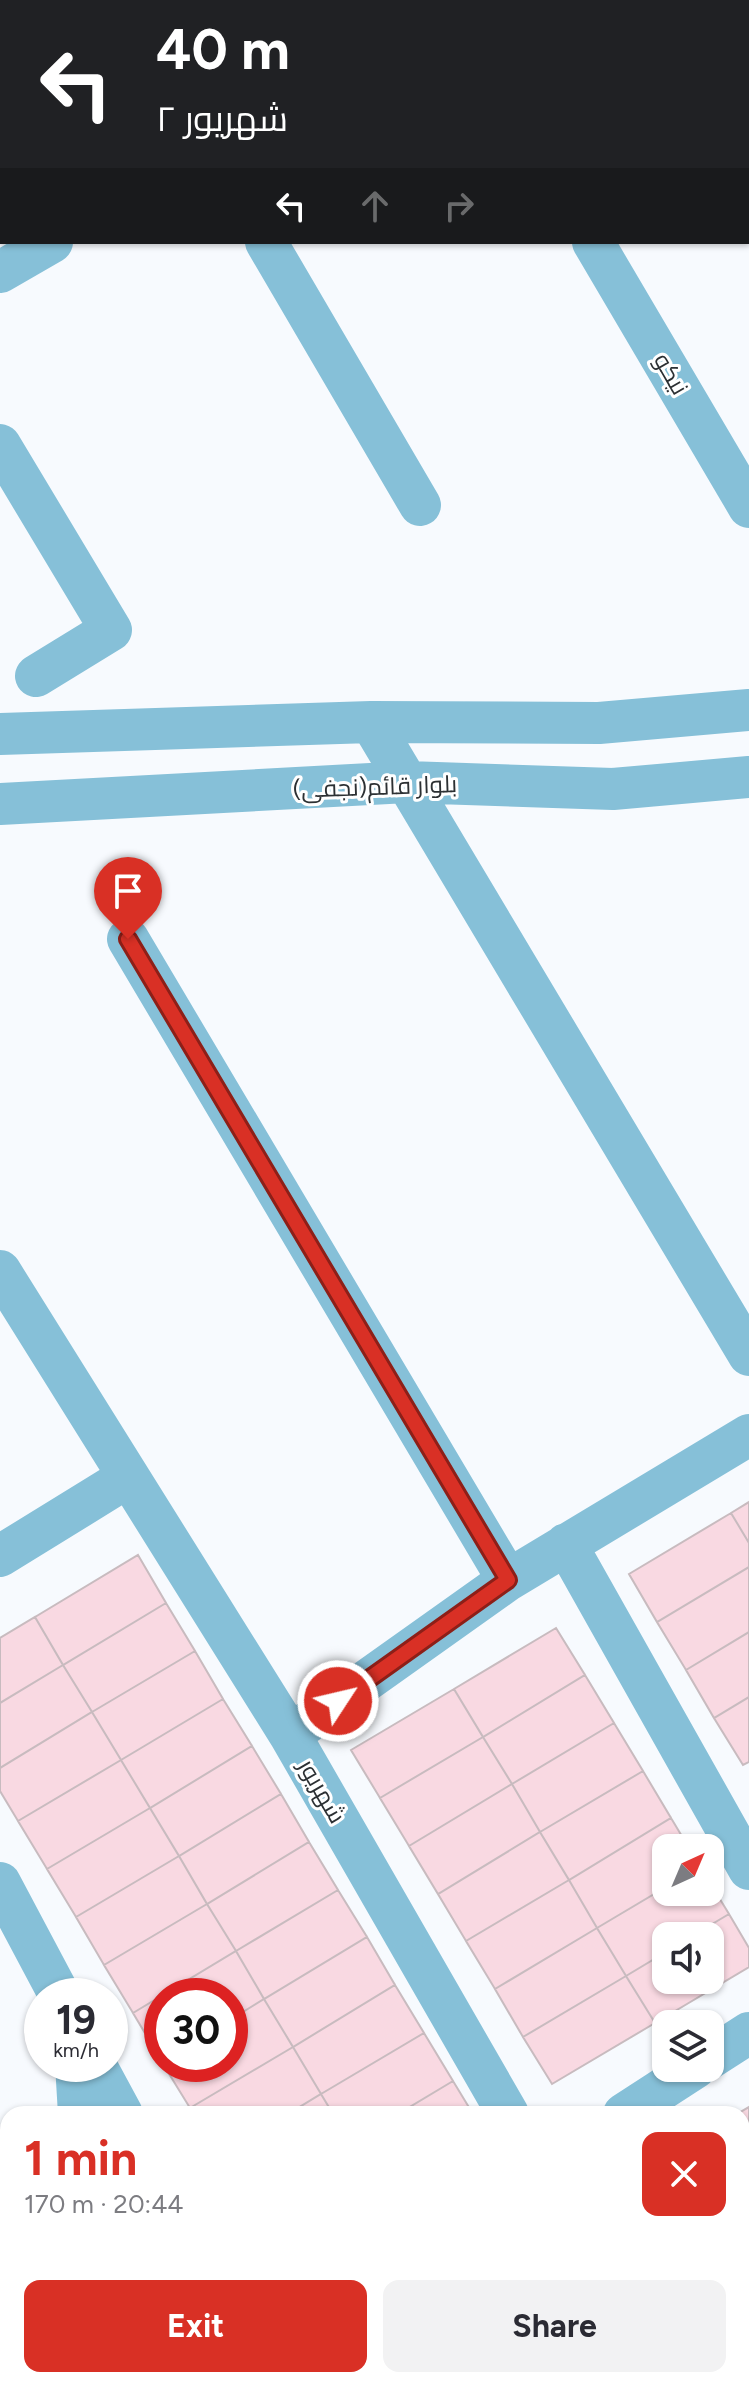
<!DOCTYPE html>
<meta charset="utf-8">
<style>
:root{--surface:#fff;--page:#f2f2f3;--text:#2b2b33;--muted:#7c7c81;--accent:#d93025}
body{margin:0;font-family:Figtree,Cairo,sans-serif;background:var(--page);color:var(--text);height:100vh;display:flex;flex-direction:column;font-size:30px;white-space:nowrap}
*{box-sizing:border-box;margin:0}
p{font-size:26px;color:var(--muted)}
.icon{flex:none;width:44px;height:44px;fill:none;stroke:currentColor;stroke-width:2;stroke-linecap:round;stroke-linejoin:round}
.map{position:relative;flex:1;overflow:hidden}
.side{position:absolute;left:0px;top:2106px;width:750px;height:282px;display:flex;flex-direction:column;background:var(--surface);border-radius:24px 24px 0 0;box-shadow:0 2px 6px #0004}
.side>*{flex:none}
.guide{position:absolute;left:0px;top:0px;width:750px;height:244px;box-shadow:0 2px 6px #0004;background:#202124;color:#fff;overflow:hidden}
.needle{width:52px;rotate:44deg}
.fabs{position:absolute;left:652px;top:1834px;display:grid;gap:16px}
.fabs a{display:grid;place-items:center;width:72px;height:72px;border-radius:16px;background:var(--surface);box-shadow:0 2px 6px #0004;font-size:40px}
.speed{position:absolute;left:24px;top:1978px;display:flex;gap:16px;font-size:40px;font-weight:700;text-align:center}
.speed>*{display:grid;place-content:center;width:104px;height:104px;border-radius:50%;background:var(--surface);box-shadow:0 2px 6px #0004;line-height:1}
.speed small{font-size:20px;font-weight:400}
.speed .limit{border:12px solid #d22;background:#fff;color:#111}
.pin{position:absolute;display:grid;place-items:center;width:68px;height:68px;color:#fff;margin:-82px -34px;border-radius:50% 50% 50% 0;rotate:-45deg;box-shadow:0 0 8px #0007}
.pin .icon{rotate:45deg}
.me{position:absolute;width:88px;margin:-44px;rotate:55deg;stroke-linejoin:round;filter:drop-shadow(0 0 6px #0008)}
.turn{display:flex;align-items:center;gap:28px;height:168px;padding:0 24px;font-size:36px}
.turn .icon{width:104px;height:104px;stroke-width:2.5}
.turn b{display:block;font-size:56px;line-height:68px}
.lanes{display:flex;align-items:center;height:76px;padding:0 24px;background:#0003;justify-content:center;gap:40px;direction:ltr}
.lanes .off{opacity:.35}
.round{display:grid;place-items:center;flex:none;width:84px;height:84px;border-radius:16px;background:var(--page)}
.head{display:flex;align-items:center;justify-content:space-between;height:136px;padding:0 24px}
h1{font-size:48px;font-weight:700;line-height:60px;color:var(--accent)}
.button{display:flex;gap:16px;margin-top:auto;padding:16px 24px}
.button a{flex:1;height:92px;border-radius:16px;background:var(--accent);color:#fff;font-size:32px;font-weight:700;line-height:92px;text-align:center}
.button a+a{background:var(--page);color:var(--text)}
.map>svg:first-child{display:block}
</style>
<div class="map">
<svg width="749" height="2387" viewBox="0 0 749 2387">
<rect width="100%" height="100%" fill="#f7fafe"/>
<path fill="#f9d9e2" stroke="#c8bbbf" stroke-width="2" d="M749,1502V1543L731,1513Z
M731,1513L749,1543V1567L657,1622L629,1574Z
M138,1555L166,1603L63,1665L35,1617Z
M749,1567V1632L686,1670L657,1622Z
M166,1603L195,1651L92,1712L63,1665Z
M35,1617L63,1665L0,1703V1638Z
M556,1628L585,1675L483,1737L454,1689Z
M749,1632V1697L714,1718L686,1670Z
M195,1651L223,1699L121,1760L92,1712Z
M63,1665L92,1712L0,1768V1703Z
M585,1675L614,1723L512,1784L483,1737Z
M454,1689L483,1737L380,1798L351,1750Z
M749,1697V1762L743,1765L714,1718Z
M223,1699L252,1746L150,1808L121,1760Z
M92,1712L121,1760L18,1821L0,1791V1768Z
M614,1723L643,1771L540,1832L512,1784Z
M483,1737L512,1784L409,1846L380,1798Z
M252,1746L281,1794L179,1856L150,1808Z
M121,1760L150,1808L47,1869L18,1821Z
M643,1771L671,1818L569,1880L540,1832Z
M512,1784L540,1832L438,1894L409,1846Z
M281,1794L309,1842L207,1904L179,1856Z
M150,1808L179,1856L76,1917L47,1869Z
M671,1818L689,1848H666V1887L597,1928L569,1880Z
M540,1832L569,1880L466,1941L438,1894Z
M309,1842L338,1890L236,1951L207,1904Z
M179,1856L207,1904L104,1965L76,1917Z
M569,1880L597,1928L495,1989L466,1941Z
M710,1883L729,1914L692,1936H666V1952L626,1976L597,1928L666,1887V1892H710Z
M338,1890L367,1937L264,1999L236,1951Z
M207,1904L236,1951L133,2013L104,1965Z
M729,1914L749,1948V1967L655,2023L626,1976L666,1952V1980H710V1936H692Z
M597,1928L626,1976L523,2037L495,1989Z
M367,1937L395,1985L293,2047L264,1999Z
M236,1951L264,1999L230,2020V1996H162L161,2060L133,2013Z
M626,1976L655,2023L552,2084L523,2037Z
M395,1985L424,2033L321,2094L293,2047Z
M264,1999L293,2047L190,2108L163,2064H230V2020Z
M424,2033L453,2081L398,2114H333L321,2094Z
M293,2047L321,2094L288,2114H194L190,2108Z
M453,2081L473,2114H398Z
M321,2094L333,2114H288Z
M749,2107V2171L742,2175V2114H737Z
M749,2171V2203L742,2191V2175Z
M742,2191L749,2203V2236L742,2240Z
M749,2236V2301L742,2305V2240Z
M749,2301V2366L742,2370V2305Z
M749,2366V2387H720L719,2384L726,2380H742V2370Z
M316,2380H425L413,2387H318L314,2381Z
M425,2380H453L458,2387H413Z
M453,2380H534L522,2387H458Z
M534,2380H592L597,2387H522Z"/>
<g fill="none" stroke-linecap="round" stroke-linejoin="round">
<path stroke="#86c0d8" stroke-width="42" d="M125,0L126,2
M463,2L467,0
M266,242L420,505
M593,242L749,507
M0,272L52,242
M0,445L111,630L36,676
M371,722L749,1355
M0,734L371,722L599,723L749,710
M0,804L407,782L613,789L749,777
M128,939L508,1580
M0,1271L290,1735
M566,1544L749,1869
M0,1556L128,1477
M0,1883L60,1996
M710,2058L749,2033
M76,2064L79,2114
M95,2064L122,2114
M508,2114L290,1735L508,1580L749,1435
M624,2114L695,2068
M95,2380V2387
M262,2380L266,2387
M662,2380L666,2387"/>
</g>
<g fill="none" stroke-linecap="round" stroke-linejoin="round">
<g stroke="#8d1f18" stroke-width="20">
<path id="route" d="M128,939L508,1580L338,1701"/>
</g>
<use href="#route" stroke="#d93025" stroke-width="14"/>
</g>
<g text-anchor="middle" stroke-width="6" stroke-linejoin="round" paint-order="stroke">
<g font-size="24" fill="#2c3033" stroke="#fff">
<text transform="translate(671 374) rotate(60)" y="8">نیکو</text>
<text transform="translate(375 787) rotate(-2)" y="8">بلوار قائم(نجفی)</text>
<text transform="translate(322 1791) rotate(60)" y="8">شهریور</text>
</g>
</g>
</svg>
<div class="fabs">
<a><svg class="needle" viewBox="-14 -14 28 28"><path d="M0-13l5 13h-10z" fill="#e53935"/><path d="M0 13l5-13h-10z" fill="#7c7c81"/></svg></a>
<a><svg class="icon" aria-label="sound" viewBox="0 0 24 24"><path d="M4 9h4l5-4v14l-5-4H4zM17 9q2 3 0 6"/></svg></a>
<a><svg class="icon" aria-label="layers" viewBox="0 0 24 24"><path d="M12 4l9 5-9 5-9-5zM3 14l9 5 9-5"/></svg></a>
</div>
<div class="speed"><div>19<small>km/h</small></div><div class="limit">30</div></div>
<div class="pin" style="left:128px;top:939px;background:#d93025"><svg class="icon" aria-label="arrive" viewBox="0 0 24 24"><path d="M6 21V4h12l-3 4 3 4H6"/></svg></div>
<svg class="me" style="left:338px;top:1701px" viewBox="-20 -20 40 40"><circle r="17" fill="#d93025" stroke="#fff" stroke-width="3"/><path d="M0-11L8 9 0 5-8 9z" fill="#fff"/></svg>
<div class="guide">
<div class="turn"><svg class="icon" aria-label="left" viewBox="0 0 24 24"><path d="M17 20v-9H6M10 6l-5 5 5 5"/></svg><div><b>40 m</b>شهریور ۲</div></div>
<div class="lanes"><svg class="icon" aria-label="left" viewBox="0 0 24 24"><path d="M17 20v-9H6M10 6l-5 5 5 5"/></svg><svg class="icon off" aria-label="ahead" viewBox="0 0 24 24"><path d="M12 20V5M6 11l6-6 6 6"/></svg><svg class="icon off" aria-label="right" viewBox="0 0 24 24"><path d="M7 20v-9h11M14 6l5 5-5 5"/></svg></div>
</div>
<section class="side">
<div class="head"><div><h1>1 min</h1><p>170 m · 20:44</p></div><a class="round" style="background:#d93025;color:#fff"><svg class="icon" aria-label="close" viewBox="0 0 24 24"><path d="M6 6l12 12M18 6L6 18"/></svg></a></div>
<div class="button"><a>Exit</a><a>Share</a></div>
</section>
</div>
